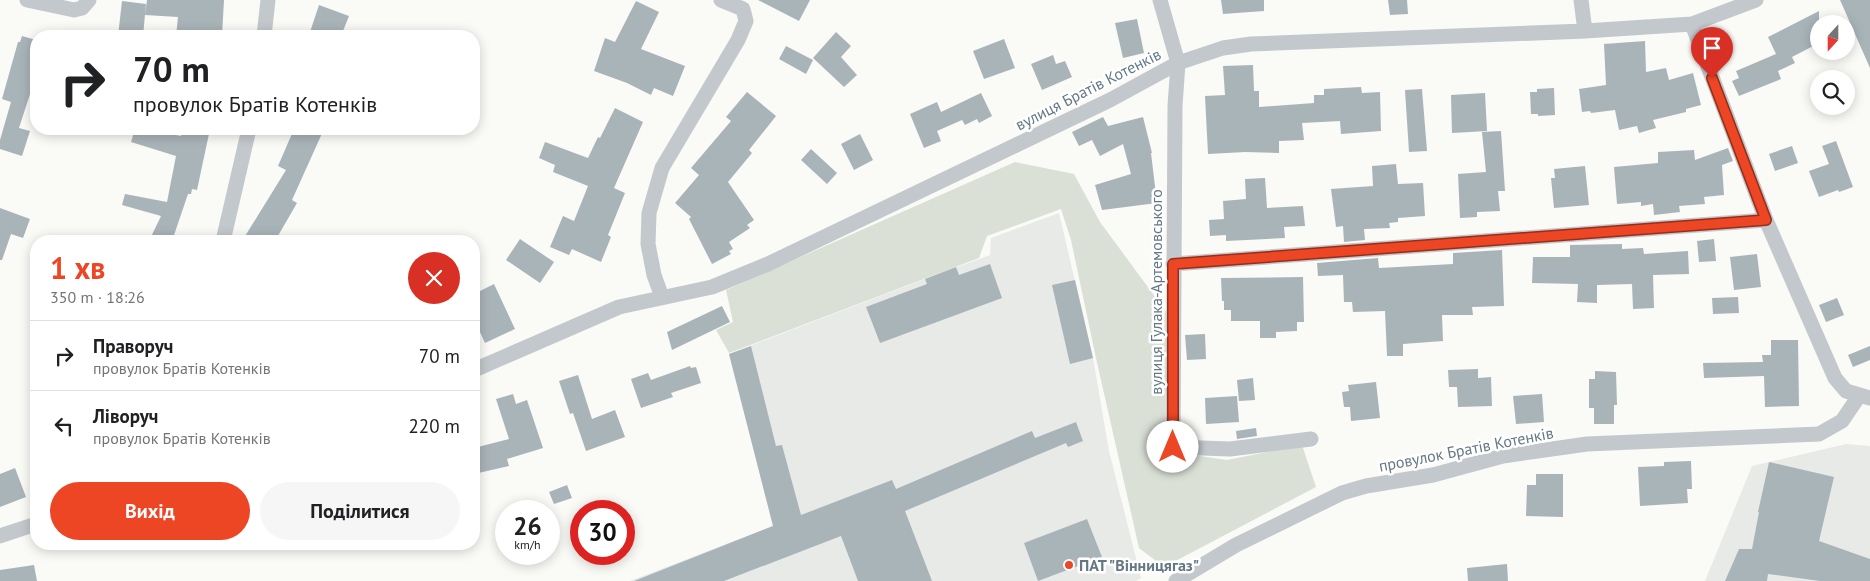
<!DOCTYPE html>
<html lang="uk">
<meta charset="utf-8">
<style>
:root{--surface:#fff;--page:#f6f6f6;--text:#202124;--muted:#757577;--line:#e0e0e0;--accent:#ec4625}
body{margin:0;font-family:"PT Sans",sans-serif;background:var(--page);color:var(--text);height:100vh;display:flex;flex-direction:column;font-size:19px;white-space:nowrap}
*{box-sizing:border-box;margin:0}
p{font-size:16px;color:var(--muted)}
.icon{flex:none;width:28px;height:28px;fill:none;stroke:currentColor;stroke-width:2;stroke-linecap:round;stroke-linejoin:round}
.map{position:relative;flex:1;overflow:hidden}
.side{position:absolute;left:30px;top:235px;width:450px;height:315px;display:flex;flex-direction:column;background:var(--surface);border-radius:20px;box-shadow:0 2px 12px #0003}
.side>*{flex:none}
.top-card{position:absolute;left:30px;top:30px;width:450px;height:105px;border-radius:20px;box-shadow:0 2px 12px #0003;background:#fff;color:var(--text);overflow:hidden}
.needle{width:32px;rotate:201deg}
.tools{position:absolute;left:1810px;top:15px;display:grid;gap:10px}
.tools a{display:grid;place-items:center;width:45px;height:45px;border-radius:50%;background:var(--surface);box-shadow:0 2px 12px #0003;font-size:25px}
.speed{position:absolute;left:495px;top:500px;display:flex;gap:10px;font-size:25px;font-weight:700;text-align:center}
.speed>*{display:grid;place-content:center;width:65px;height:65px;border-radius:50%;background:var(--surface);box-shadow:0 2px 12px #0003;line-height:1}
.speed small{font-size:12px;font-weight:400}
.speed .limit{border:8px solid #d22;background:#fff;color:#111}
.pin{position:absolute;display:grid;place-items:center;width:42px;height:42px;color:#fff;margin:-51px -21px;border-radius:50% 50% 50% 0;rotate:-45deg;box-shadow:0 0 5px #0007}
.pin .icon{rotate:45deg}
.me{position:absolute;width:55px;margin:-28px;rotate:0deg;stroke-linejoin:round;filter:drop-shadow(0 0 4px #0008)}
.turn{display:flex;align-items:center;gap:18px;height:105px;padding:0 20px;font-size:22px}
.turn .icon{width:65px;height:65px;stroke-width:2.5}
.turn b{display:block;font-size:35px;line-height:42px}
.round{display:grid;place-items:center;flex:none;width:52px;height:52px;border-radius:26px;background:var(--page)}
.head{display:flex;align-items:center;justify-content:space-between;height:85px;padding:0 20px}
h1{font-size:30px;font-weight:700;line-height:38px;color:var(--accent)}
.action{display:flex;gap:10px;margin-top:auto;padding:10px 20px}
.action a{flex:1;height:58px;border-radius:30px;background:var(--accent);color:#fff;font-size:20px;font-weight:700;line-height:58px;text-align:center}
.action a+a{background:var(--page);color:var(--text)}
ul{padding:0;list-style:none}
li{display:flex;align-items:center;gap:15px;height:70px;padding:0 20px;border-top:1px solid var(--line)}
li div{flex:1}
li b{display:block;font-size:19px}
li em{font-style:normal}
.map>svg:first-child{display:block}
</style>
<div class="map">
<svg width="1870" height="581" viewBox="0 0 1870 581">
<rect width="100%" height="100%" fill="#fafaf7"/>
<path fill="#e8eae8" d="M1059,213L1093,358L1109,451L1141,578L1136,581H630L773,526L729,354L925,279L990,255L991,238Z
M1846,444L1870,446V581H1705L1752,466Z"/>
<path fill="#dae0d6" d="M1015,162L1074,174L1100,222L1167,313L1165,451L1227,460L1302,445L1316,487L1164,567L1139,548L1096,358L1071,240L1061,209L987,236L979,258L729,353L716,330L733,322L726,290Z"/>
<path fill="#a9b4b9" d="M147,0H224L222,36H176L178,17L145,15Z
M758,0H810L799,21Z
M1221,0H1264V11L1223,14Z
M1388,0H1407L1408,14L1390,15Z
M1840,0H1870V68Z
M122,1L146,4L143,36H118Z
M636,1L659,12L641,49L685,66L673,96L654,88L651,95L627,83L594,71L605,38L615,42Z
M319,5L349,16L341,36H320L310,32Z
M1819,11V43L1792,57L1795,63L1778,71L1781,79L1739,96L1732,81L1739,78L1736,71L1776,54L1768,37Z
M1137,19L1144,53L1123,58L1115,23Z
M836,32L851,46L841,57L857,75L844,87L813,58Z
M22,36L36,40V96L30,94L19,128L30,131L22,156L0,149V140L11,102L2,99L18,42H20Z
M1004,39L1015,68L984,79L973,51Z
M1645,41L1646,72L1666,68L1669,80L1693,73L1701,105L1686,109V112L1653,120L1656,128L1639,133L1637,126L1619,130L1615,110L1591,113L1590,111L1582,112L1579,89L1606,85L1604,44Z
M786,46L813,60L806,74L779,59Z
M1053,55L1056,64L1065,61L1072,77L1042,90L1031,64Z
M1253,65L1254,91H1259V107L1314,103V95H1324V89L1361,87L1362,93L1380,92L1381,131L1341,134L1340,121L1302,123L1304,140L1279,141V153L1245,152L1208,154L1205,96L1225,95L1223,66Z
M1554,88L1555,115L1538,116V114H1531L1530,92H1537V89Z
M1422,89L1427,151L1409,152L1405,90Z
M747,92L776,116L749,150L752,153L728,182L754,220L747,225L750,228L729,242L733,249L729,251L731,254L712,264L689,219L691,217L675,203L699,175L691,168L731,121L726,117Z
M981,93L992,116L979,123L977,119L965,125L962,120L937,131L941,141L924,148L910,114L937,102L941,112Z
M1485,93L1487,131L1452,133L1451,95Z
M615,108L643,122L614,188L625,193L608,235L611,237L601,262L572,249L569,255L550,247L563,216L574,221L588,186L553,172L555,165L539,158L545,142L588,158L598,137L600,138Z
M1103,117L1108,126L1143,117L1152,153H1151L1157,203L1102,210L1095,185L1131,174L1123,144L1100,156L1092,140L1079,146L1072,132Z
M135,129H144L181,136L182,129H210L197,190L192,189L191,194H188L172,241H149L161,216L122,205L125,194L167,202L176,156L131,142Z
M294,129H324L292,200L297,203L275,241H242L286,170L278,166Z
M1501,131L1505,191H1498L1500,211L1477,212V217L1460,218L1458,174L1486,172L1482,132Z
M860,134L873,160L854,170L841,144Z
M1836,141L1853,187L1839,192L1838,190L1819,197L1809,171L1829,164L1822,146Z
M1792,146L1798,163L1775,171L1769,154Z
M1728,148L1733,161L1722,165L1724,195L1704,197L1705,204L1679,206L1680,212L1654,215L1653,204L1641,206V202L1617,204L1614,167L1658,163V152L1694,150L1695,160Z
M811,149L837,173L827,184L801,160Z
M1396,164L1398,184L1423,183L1425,216L1398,218V222L1389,223L1390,228L1364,229L1365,240L1344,242L1343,226L1336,227L1331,189L1373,186L1372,166Z
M1585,166L1589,205L1554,208L1551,178H1555L1554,169Z
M1265,178L1267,208L1303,206L1305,226L1284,227L1285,238L1226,241V235L1210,236L1209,220L1224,219L1223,201L1246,199L1245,179Z
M0,208L30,219L23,238L11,234L2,260H0Z
M520,239L554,262L540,283L506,260Z
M1714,239L1716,261L1699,262L1697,241Z
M1622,244V249L1643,248L1644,254L1688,251L1689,274L1653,275L1654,308L1633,309L1632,284L1597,285V303L1577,302L1578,284L1532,283L1533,257H1570V245Z
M1502,250L1504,306L1472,307L1473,315H1442L1443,341L1403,344V356H1387L1385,311L1353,312L1352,302H1344L1343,275L1318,276L1317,263L1378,258L1379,268L1453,264V253Z
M1757,254L1761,287L1734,290L1730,257Z
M990,264L1002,298L880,343L866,307L927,284L925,279L956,267L959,275Z
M1303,277L1304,322H1297V331L1276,332V338H1260V321H1231V310H1224V301H1222L1221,278Z
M1075,280L1093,358L1070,364L1052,285Z
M494,284L515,329L485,343L474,319V294Z
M1738,297L1739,313L1713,314L1712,298Z
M1837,298L1844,315L1826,322L1819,305Z
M722,306L730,322L672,350L667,332Z
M1205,334L1206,359L1187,360L1185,335Z
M1771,340H1798L1799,406L1765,407L1764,376L1704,378L1703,363L1763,362L1762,355H1771Z
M751,346L776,446L782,445L801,515L892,480L896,489L1032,431L1035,438L1076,422L1083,441L1068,447L1066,443L905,511L932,581H858L841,536L724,581H634L773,526L729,354Z
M1870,346V360L1853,367L1848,355Z
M690,366L691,368L696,367L701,383L671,393L673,397L641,408L631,379L648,373L651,380Z
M1478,369V378L1491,377L1492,406L1458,407L1457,387H1449L1448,370Z
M1595,371L1616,372L1617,405H1614V424H1594V408H1589V379H1595Z
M578,375L592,419L615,410L625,437L586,451L573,413L570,414L559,381Z
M1253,378L1255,400L1239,401L1237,380Z
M1376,382L1380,418L1351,421L1350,407H1344L1342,392L1349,391L1348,385Z
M513,394L516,404L527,400L543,448L507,459L509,466L474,474V448L509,439L496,399Z
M1542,394L1544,422L1516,424L1513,396Z
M1237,396L1239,422L1206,424L1205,398Z
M1256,428L1257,436L1237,439L1236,431Z
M1691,461L1692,489H1687L1688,503L1640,506L1638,467L1664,466V462Z
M1769,462L1834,477L1819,541L1870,559V581H1820L1768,574L1767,581H1725L1739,549H1752L1759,512H1758Z
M15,468L26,497L0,507V474Z
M1536,474H1563V517L1526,516L1527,485H1536Z
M567,485L572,498L554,504L549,492Z
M1087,519L1102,557L1038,581L1024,543Z
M1507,564L1508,581H1468L1467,568Z
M34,565L37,581H0V570Z"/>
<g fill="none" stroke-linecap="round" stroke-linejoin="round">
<path stroke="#c3c8cc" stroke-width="15" d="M27,0L74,10L82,8L89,0
M1160,0L1178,63L1175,106L1173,447L1230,449L1311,439
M1581,0L1585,31
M1692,24L1766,220L1835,378L1846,391L1870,398
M264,36L268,0
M223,241L249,129
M1173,264L1766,220
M662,297L654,275L648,244L649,213L662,168L738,40L746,21L743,9L721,0
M474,370L619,307L712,287L768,264L1110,100L1178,63L1223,48L1251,44L1585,31L1692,24L1756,0
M0,536L36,524
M1176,581L1236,545L1342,493L1366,486L1433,475L1503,456L1587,444L1819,434L1842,421L1859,396"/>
</g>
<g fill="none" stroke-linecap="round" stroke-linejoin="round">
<g stroke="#992e18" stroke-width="12">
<path id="route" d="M1173,447V264L1766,220L1712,78"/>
</g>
<use href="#route" stroke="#ec4625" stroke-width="9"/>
</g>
<circle fill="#ec4625" stroke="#fff" stroke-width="2" cx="1069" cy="565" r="5"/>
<g text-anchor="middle" stroke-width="5" stroke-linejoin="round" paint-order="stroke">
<g font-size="16" fill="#637884" stroke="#fff">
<text transform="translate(1088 89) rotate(-27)" y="6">вулиця Братів Котенків</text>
<text transform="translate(1156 292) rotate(-90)" y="6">вулиця Гулака-Артемовського</text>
<text transform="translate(1466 449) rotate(-11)" y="6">провулок Братів Котенків</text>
</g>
<g font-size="16" font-weight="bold" fill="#637884" stroke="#fff" text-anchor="start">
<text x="1079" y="571">ПАТ "Вінницягаз"</text>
</g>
</g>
</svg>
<div class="tools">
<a><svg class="needle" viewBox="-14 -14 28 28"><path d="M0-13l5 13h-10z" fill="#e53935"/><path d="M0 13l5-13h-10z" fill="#757577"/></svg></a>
<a><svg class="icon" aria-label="search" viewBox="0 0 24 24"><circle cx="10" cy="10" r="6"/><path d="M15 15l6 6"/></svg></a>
</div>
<div class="speed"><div>26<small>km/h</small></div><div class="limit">30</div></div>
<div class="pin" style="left:1712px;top:78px;background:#d93025"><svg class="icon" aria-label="arrive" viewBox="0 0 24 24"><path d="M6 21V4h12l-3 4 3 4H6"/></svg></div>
<svg class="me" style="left:1173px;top:447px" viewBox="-20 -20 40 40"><circle r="19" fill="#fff"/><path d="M0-13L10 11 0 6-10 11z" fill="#ec4625"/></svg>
<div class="top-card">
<div class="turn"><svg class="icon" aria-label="right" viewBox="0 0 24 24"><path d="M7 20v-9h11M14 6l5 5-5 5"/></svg><div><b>70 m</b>провулок Братів Котенків</div></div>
</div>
<section class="side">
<div class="head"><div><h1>1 хв</h1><p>350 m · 18:26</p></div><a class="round" style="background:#d93025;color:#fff"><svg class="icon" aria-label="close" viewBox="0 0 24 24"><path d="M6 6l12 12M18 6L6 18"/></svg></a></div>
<ul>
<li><svg class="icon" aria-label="right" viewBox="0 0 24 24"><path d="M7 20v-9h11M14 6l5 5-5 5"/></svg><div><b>Праворуч</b><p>провулок Братів Котенків</p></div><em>70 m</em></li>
<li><svg class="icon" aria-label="left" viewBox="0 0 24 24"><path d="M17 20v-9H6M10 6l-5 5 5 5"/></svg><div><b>Ліворуч</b><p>провулок Братів Котенків</p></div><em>220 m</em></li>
</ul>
<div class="action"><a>Вихід</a><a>Поділитися</a></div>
</section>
</div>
